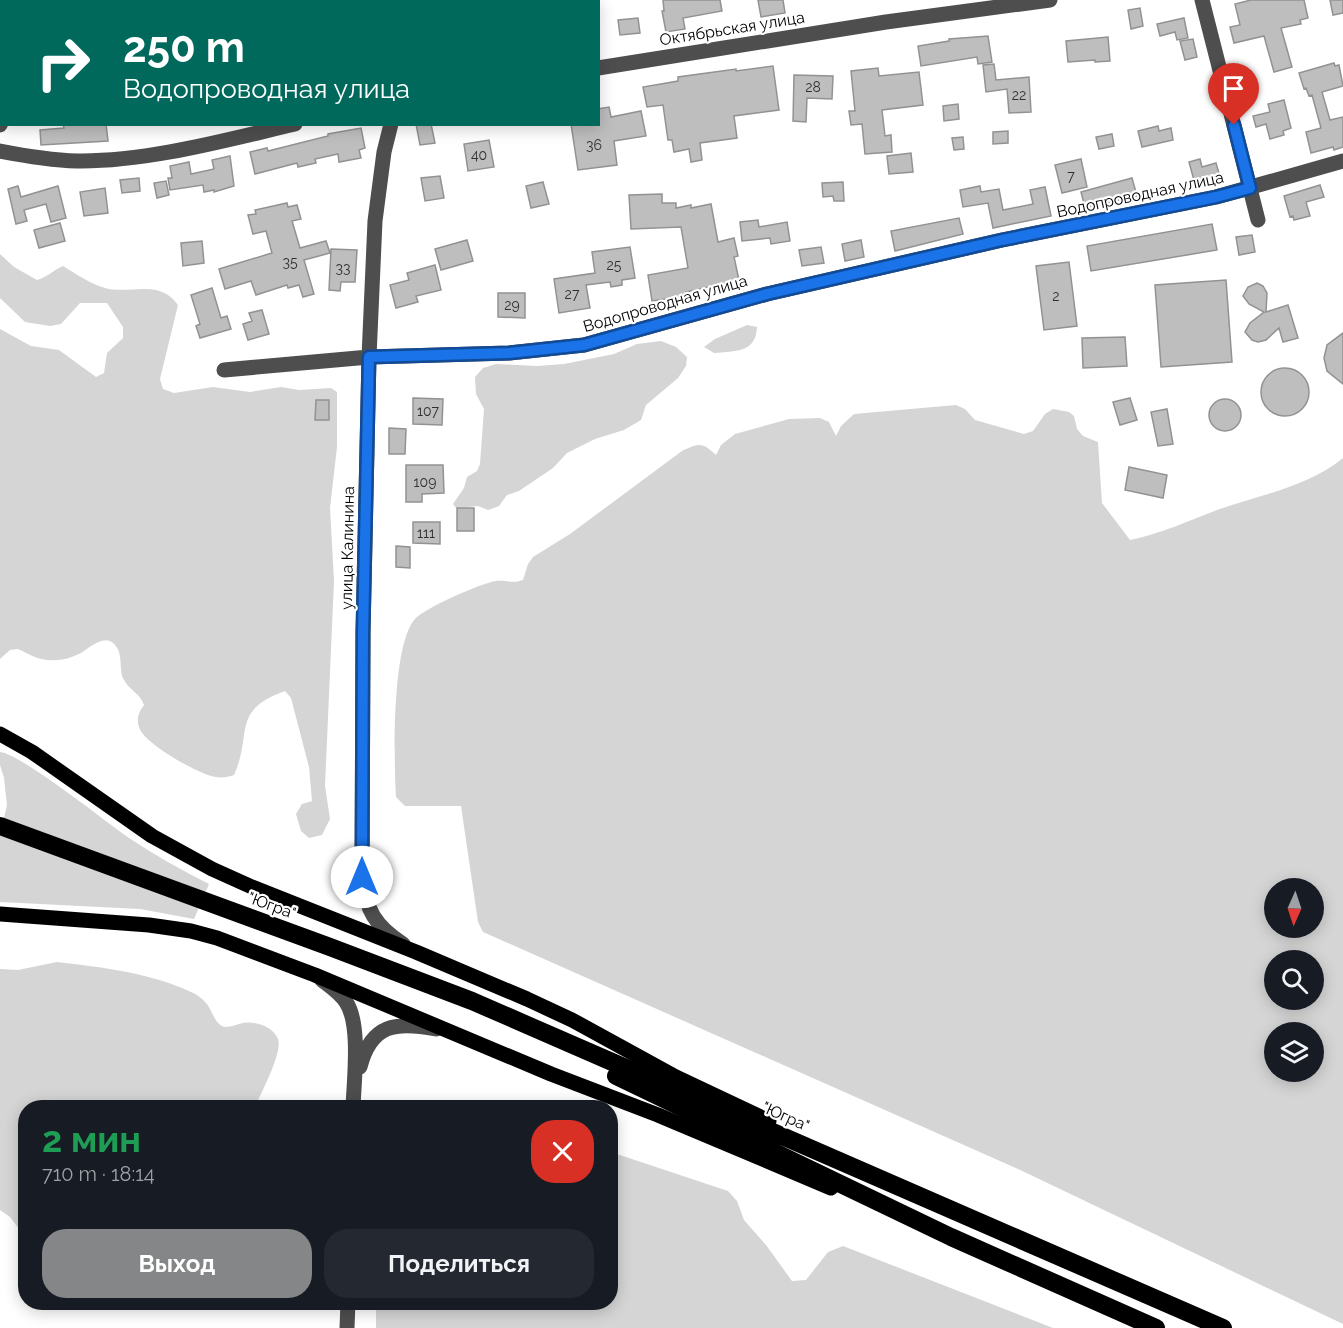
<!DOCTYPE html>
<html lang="ru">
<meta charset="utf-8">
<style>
:root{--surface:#171b24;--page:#242831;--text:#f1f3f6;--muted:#9ea1a6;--accent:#858687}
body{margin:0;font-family:Raleway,sans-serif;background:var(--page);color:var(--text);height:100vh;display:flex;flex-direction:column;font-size:22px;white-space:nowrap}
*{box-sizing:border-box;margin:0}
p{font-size:20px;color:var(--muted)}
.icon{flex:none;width:33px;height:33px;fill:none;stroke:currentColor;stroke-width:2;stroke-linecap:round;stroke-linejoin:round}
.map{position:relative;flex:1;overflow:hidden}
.sheet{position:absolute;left:18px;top:1100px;width:600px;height:210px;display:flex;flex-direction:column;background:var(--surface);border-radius:24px;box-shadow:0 3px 15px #0003}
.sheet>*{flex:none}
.banner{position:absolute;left:0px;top:0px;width:600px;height:126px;box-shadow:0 3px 15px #0003;background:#00695c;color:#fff;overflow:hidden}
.needle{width:39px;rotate:183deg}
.controls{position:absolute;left:1264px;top:878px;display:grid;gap:12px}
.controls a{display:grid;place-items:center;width:60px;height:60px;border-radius:50%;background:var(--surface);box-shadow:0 3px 15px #0003;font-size:30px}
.pin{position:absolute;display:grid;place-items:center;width:51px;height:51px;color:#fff;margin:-62px -26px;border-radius:50% 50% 50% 0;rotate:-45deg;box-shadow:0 0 6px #0007}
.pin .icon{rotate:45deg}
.me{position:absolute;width:66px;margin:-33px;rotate:0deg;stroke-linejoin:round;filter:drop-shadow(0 0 4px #0008)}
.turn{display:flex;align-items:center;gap:21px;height:126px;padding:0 24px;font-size:27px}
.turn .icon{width:78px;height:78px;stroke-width:2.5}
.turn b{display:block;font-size:42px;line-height:51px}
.round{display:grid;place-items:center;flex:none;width:63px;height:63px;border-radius:24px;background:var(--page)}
.headline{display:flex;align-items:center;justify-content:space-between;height:102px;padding:0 24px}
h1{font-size:36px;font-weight:700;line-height:45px;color:#1e9e55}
.action{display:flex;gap:12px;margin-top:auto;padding:12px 24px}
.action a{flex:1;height:69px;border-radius:24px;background:var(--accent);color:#fff;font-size:24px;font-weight:700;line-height:69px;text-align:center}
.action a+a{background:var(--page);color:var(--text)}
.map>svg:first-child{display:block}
</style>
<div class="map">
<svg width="1343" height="1328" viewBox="0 0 1343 1328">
<rect width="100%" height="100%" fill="#fff"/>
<path fill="#d5d5d5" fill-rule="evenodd" d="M0,254L14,267L37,280C48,277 53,270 63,266C76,274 91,284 105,288C131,295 159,278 178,305L160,379L163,389L174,393L213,387L250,392L281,387L299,390L331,388L337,392V447L330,508L334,581L325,786L330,819L322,835L309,838L301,831L296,814L302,804L312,801L309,767L291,698L285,691C230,711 253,733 234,775C227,778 218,778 211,776C194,771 143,743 139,727C136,718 139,712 144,705C140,693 130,691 124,680C118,670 124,655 115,645C104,632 89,649 79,654C72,657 64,660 57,660C41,662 31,655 18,649L10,650L0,659V329L31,346L59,350L96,377L104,373L107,353L123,338V327L107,303H80L61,324L50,326L25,322L0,298ZM316,400L329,401L328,420H315Z
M747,325L757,327C756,353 735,351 714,353L704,347L715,339Z
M661,341L676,347L687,357L686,366L678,378L646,405L641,420L624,430L595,439L567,453L553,468L519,491L507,495L499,506L488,510L478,506L456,508L453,504L464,488L467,477L477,471L480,464L484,409L476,394L475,377L483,368L496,364L537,366L564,364L614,354L637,344Z
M956,405L965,409L975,420L1024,434L1033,431L1045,414L1053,409L1069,412L1074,416L1077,429L1083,436L1098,442L1102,503L1130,540C1160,534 1188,521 1217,510C1259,495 1308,487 1343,458V1324L1018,1169L483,932L478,922L461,806H405L396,797C394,763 391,639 417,617C428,607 481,583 496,581C506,580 512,584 523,580L528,564L533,557L570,534L682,451C699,443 702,442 716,455L721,445L735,434L789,419L820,418L829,422L836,436L841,426L854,414ZM1275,888H1314V927H1275ZM1275,960H1314V999H1275ZM1275,1032H1314V1071H1275Z
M0,752C21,754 106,822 129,838C155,855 181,870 209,884L194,919L140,909L0,902V835L7,805L4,778L0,765Z
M57,962C101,967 151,973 191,992C196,994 202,998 206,1003C212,1009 215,1026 225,1027C231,1027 238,1024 243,1023C256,1021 273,1026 278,1039C283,1052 261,1093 255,1107H26L25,1237L10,1217L0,1210V969L18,970Z
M611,1152L728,1191L737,1201L744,1220L766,1245L792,1281L806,1280L828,1252L843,1246L1053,1328H376V1302H610Z"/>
<path fill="#bebebe" stroke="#929292" stroke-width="1.5" d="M663,0H720L722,11L683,18L685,29L666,32L662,11H664Z
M758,0H783L785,13L761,17Z
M1251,0H1304L1308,18L1300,20L1301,24L1281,28L1292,67L1274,72L1264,36L1234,43L1230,27L1240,25L1235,4Z
M1330,0H1343V13L1333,15Z
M1140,8L1143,26L1131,29L1128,10Z
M638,18L640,33L620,35L618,20Z
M1184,18L1188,38L1177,40L1175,32L1160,36L1157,24Z
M988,36L992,62L978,64L977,57L921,66L918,46L949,41V39Z
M1108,37L1110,61L1095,62V60L1068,62L1066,41Z
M1193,39L1197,57L1185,60L1180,41Z
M1334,63L1335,66L1339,65L1343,86L1322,92L1330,120L1343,117V147L1334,150L1333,147L1311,153L1306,132L1321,128L1312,95L1309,96L1306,88L1304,89L1299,73Z
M994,64L996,80L1029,77L1031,112L1009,113L1007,89L986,92L983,65Z
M773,66L779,110L734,116L737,138L700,143L702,160L691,162L689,149L674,152L672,140H668L663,105L647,107L643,87L678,81V77L736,69V71Z
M878,68L879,76L919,72L923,105L882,110L885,136L891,135L892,152L865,154L862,124L851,125L849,111H855L851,71Z
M794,75L833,76L832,99L807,98L806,122L793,121Z
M1284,100L1291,128L1283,131L1284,135L1270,139L1266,124L1256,127L1253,116L1270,112L1268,104Z
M958,104L959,119L944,121L943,106Z
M609,107L611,117L641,111L646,136L614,141L617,165L578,170L571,124H598V109Z
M63,124H106L108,141L41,145L40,130L64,128Z
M416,124H431L435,143L420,145Z
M1158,126L1159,131L1171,128L1173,140L1142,147L1138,131Z
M361,128L365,148L359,150L361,158L339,162L338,154L315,159L316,163L298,167L297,163L255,174L250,152L267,148L268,151L328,136V134Z
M1008,131V143L993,144V132Z
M1112,134L1114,146L1099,149L1096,137Z
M963,137L964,149L954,150L952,138Z
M489,140L494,167L468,171L464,144Z
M911,153L913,172L889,174L887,156Z
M230,156L234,186L214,192V190L204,192L203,185L170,190L168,178H172L170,166L189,162L191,174L214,169L212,160Z
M1081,159L1087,187L1062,193L1055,165Z
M1200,159L1202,167L1216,163L1220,177L1195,184L1189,162Z
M440,176L444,198L425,201L421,178Z
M139,178L140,191L122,193L120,180Z
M1132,178L1137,196L1100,204L1101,207L1086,211L1081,192Z
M166,181L169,195L157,198L154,183Z
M543,182L549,204L531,208L526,186Z
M843,182L844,201H834L833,196L823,197L822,183Z
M1320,185L1324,197L1306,202L1310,216L1294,220L1293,216L1290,217L1284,196Z
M18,186L21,197L58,186L66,218L51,222L46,204L24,210L27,221L16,224L8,189Z
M980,186L981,192L999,189L1003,210L1033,204L1030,190L1045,187L1051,216L993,228L988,203L963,207L960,190Z
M105,188L108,213L84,216L80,192Z
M662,194V203H676V208L691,205V208L711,204L718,242L734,238L738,256L734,257L739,280L686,292V296L652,301L648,275L688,268L681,227L631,229L629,195Z
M287,203L288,207L297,205L301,219L292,221L300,248L326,241L330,253L304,260L314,294L303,297L299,285L288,288L287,285L256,295L251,281L225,289L219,269L272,253L266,231L253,234L248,215L256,214L255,210Z
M959,218L963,234L895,251L891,231Z
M758,220L759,227L787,222L790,241L771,244L770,238L742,241L740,222Z
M60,223L65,241L39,248L34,230Z
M1212,224L1217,250L1091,271L1087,246Z
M1252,235L1255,252L1239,255L1236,237Z
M467,240L473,261L441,270L435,249Z
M861,240L864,257L845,261L842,244Z
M202,241L204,263L183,266L181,243Z
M630,247L635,278L622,280V285L611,287L610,282L586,285L590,308L559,313L554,279L595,273L592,252Z
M821,247L824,263L802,266L799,250Z
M331,249L357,250L355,282H341L340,291L329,290Z
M1069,262L1077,326L1044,330L1036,266Z
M435,265L441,290L416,296L418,302L396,308L390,285L409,280L407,273Z
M1226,280L1232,362L1161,367L1155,285Z
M1257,283L1263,286L1267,293L1266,312L1288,305L1298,338L1283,342L1279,328L1266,340L1258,342L1252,340L1245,332L1250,323L1264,312L1249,304L1243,296L1248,287Z
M212,288L221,318L227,316L231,329L200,338L196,326L200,324L191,295Z
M498,293H525V318L498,317Z
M262,310L269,334L248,340L243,324L252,321L249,313Z
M1343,333V384L1327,371L1324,358L1327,345Z
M1125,337L1127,366L1083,368L1082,338Z
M1261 392a24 24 0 1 1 48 0a24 24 0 1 1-48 0Z
M413,398L443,399L442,425L413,424Z
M1130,398L1137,420L1120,425L1113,402Z
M1209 415a16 16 0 1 1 32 0a16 16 0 1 1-32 0Z
M316,400H329V420H315Z
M1167,409L1173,444L1158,446L1151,412Z
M389,428L406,429L405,454H389Z
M406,465H443L444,493L422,494V502H406Z
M1129,467L1167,475L1163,498L1125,490Z
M457,508H474V531H457Z
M413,522H440V544L413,543Z
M396,546L410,547V568L396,567Z"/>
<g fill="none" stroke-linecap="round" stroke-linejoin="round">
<path stroke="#4e4e4e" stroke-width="15" d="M1202,0L1258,220
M226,2L238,0
M436,2V0
M0,28H2
M598,68L886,22L1050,0
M391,124L384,152L375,221L369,357L363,632L362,877C366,910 375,926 403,944
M0,125L2,121
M0,151C26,156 51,160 77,161C147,162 226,140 295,124
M224,370L369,357L509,353L584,345L767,294L1002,240L1216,197L1343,161
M322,980C331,987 340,993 346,1002C361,1024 354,1080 353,1107
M360,1067C371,1024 396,1021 436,1029
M347,1328L348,1302"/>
<path stroke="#000" stroke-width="15" d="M0,734L32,752L152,836L212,869L252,887L416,952L527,999L572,1020L676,1077L769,1121
M0,914L149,925L191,931L217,938L315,975L551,1074L658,1115L831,1188"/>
<path stroke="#000" stroke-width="18" d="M0,826L330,947L472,1001L1223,1328
M616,1076L951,1237L1156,1328"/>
</g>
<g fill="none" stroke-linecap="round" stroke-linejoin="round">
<g stroke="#114b97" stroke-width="15">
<path id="route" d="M362,877L363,633L369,357L509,353L584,345L767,294L1002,240L1216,197L1250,188L1234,125"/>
</g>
<use href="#route" stroke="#1a73e8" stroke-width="10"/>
</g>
<g text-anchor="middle" stroke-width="4.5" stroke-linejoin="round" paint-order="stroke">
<g font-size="14" fill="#303030">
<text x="813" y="92">28</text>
<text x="1019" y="100">22</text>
<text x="594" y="150">36</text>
<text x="479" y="160">40</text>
<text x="1071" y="181">7</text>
<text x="290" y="267">35</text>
<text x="614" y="270">25</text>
<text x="343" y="273">33</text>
<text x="572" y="299">27</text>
<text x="1056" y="301">2</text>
<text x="512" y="310">29</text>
<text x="428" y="416">107</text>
<text x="425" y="487">109</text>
<text x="426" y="538">111</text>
</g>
<g font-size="16" fill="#000" stroke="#fff">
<text transform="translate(732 28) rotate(-9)" y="6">Октябрьская улица</text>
<text transform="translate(1140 194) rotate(-12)" y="6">Водопроводная улица</text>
<text transform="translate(665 303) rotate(-16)" y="6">Водопроводная улица</text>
<text transform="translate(347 548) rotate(-89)" y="6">улица Калинина</text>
<text transform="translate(272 905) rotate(20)" y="6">"Югра"</text>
<text transform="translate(786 1116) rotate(24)" y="6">"Югра"</text>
</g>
</g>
</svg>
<div class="controls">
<a><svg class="needle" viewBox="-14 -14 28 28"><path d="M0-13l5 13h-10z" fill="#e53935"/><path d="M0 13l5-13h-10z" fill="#9ea1a6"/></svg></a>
<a><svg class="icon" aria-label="search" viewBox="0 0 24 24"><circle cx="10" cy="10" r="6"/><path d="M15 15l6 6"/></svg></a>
<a><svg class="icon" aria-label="layers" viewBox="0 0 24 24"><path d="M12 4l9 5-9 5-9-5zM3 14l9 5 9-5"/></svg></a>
</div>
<div class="pin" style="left:1234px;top:125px;background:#d93025"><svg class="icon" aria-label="arrive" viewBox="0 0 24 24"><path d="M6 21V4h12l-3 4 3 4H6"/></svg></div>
<svg class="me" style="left:362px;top:877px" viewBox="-20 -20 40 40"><circle r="19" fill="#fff"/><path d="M0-13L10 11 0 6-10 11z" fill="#1a73e8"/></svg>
<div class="banner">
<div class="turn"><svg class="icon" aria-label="right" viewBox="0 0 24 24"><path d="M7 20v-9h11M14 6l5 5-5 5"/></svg><div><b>250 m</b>Водопроводная улица</div></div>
</div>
<section class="sheet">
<div class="headline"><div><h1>2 мин</h1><p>710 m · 18:14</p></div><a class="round" style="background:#d93025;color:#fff"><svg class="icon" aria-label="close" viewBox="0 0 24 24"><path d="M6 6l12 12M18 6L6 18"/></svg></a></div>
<div class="action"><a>Выход</a><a>Поделиться</a></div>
</section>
</div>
